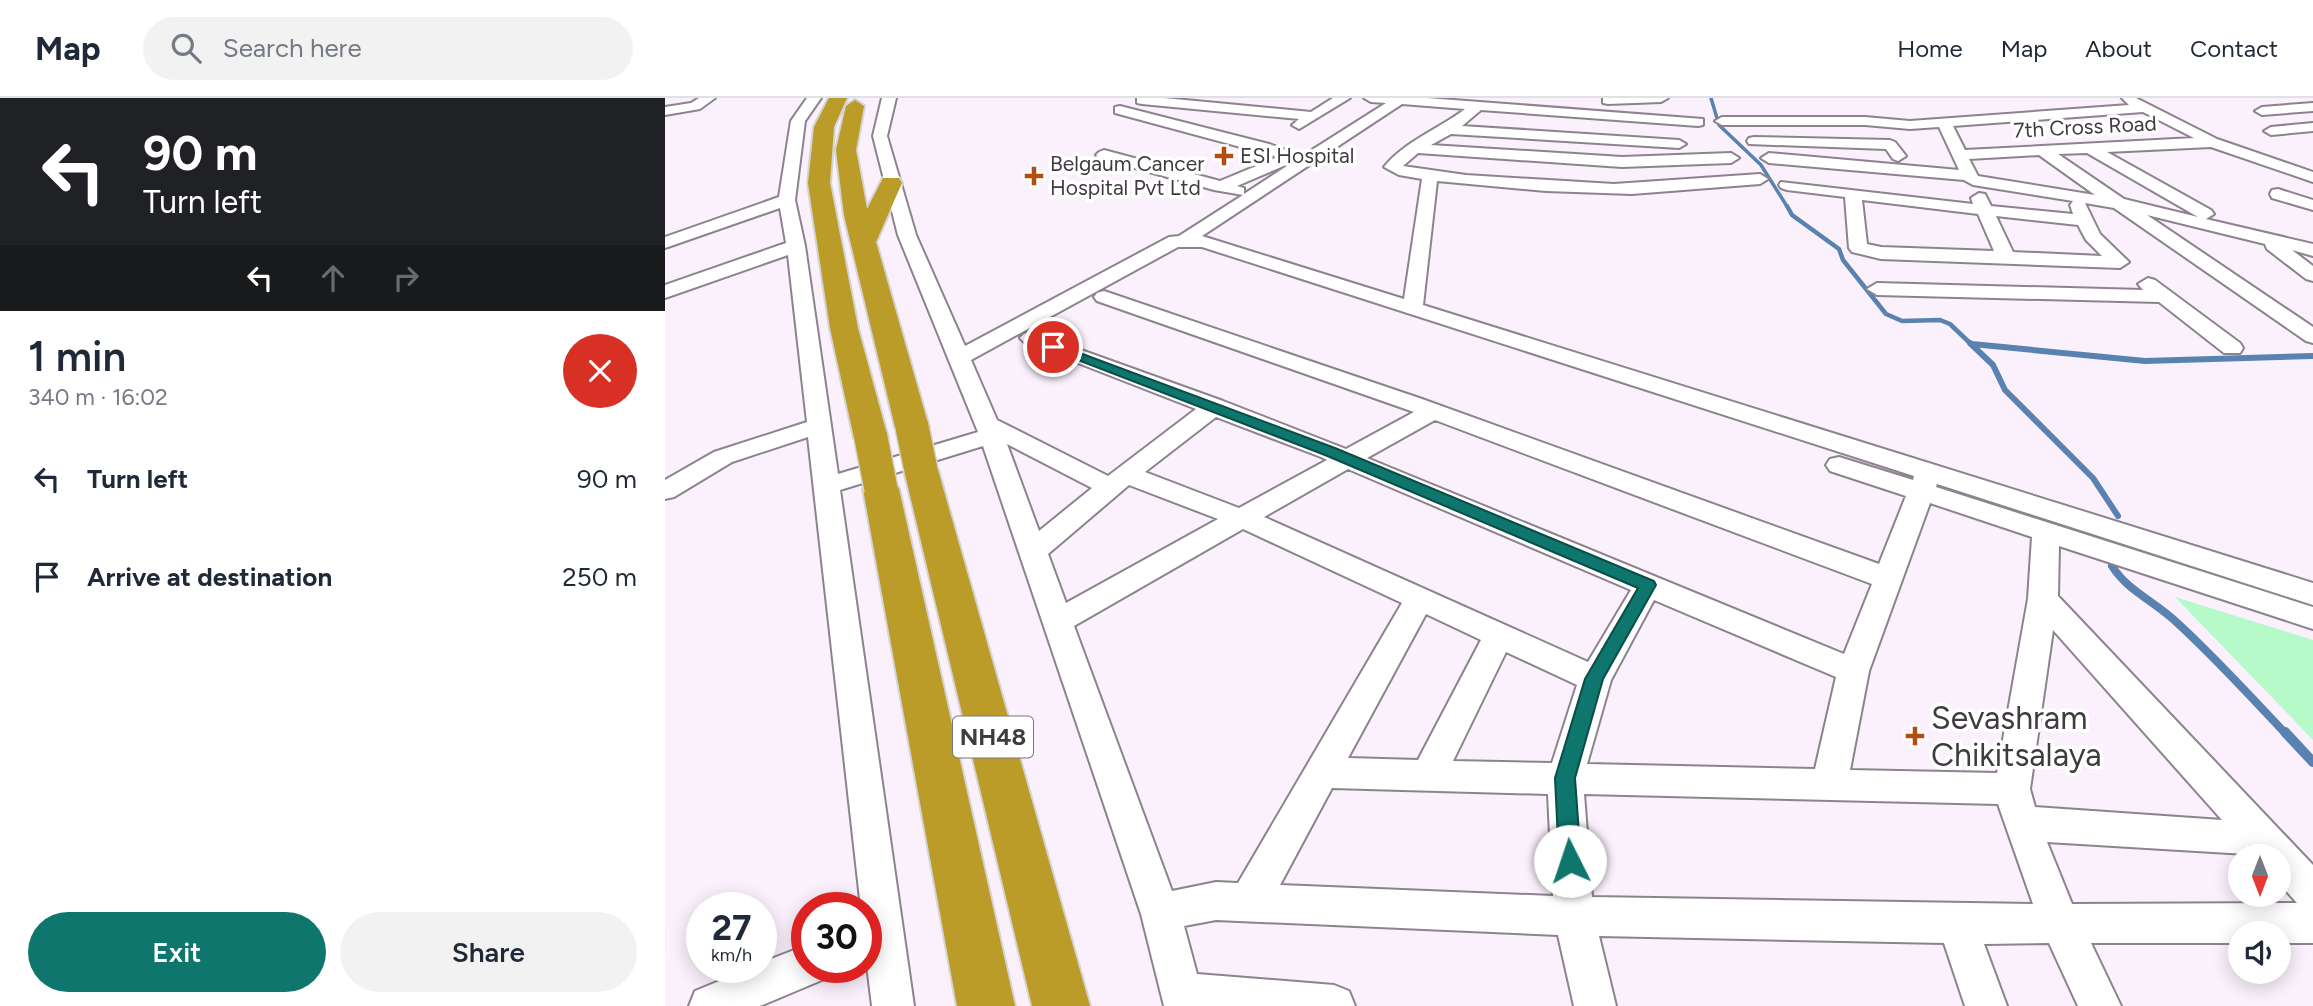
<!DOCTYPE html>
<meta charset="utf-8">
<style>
:root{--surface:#fff;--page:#f2f2f3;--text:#1f2937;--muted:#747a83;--line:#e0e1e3;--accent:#0f766e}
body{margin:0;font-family:Figtree,sans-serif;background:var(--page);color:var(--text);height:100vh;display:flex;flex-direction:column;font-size:26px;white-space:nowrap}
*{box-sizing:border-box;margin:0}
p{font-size:23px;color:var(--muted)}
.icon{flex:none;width:38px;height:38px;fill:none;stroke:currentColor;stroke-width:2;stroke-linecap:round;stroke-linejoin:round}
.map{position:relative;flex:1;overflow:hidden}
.details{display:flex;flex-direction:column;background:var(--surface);width:665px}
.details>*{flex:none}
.top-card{background:#202124;color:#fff;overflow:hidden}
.needle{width:46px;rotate:180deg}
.buttons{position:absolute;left:1563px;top:746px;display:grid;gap:14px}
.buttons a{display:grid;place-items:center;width:63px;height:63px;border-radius:50%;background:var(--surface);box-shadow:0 4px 18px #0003;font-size:35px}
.speed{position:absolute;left:21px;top:794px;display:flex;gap:14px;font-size:35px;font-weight:700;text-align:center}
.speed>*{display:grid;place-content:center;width:91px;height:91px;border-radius:50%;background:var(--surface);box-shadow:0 4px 18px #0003;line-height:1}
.speed small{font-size:18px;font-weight:400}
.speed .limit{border:10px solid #d22;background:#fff;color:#111}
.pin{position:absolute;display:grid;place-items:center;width:60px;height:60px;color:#fff;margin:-30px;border:4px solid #fff;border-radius:50%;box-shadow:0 2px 7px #0007}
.me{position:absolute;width:77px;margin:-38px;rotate:356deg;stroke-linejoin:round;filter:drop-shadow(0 0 5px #0008)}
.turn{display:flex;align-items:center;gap:24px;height:147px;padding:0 28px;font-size:32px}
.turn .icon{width:91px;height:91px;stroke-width:2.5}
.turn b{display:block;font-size:49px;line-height:60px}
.lanes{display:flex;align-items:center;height:66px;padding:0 28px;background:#0003;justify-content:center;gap:35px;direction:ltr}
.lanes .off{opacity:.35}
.round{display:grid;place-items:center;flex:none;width:74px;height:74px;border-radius:37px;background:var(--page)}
.head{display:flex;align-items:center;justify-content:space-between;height:119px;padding:0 28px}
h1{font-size:42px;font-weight:600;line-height:52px}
.action{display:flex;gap:14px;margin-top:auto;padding:14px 28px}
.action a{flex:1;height:80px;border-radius:42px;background:var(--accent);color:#fff;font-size:28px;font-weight:600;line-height:80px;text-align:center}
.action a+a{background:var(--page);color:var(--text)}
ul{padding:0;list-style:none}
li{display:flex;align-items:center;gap:21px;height:98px;padding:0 28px}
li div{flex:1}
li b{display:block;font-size:26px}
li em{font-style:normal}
header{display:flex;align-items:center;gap:42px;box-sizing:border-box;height:98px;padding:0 35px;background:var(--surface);border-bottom:2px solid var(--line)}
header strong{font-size:33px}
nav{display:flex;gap:38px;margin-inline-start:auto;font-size:24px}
.search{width:490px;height:63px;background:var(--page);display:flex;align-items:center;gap:18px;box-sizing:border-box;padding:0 24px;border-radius:38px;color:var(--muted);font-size:26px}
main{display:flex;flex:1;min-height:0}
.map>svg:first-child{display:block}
</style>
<header>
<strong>Map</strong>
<div class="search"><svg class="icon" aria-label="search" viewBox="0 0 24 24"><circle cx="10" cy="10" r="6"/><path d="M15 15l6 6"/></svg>Search here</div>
<nav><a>Home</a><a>Map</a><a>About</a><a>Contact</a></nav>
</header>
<main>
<section class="details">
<div class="top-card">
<div class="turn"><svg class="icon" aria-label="left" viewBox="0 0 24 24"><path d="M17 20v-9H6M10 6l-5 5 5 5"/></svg><div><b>90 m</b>Turn left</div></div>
<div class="lanes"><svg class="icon" aria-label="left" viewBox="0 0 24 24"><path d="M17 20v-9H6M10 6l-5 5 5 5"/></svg><svg class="icon off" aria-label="ahead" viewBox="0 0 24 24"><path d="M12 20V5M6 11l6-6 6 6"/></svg><svg class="icon off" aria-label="right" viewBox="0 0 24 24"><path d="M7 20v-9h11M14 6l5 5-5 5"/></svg></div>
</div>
<div class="head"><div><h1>1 min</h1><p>340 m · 16:02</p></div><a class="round" style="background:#d93025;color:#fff"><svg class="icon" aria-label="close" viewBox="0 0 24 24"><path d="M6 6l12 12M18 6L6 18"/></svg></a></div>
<ul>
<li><svg class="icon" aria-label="left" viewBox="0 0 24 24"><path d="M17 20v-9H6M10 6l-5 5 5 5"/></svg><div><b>Turn left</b></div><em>90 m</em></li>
<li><svg class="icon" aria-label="arrive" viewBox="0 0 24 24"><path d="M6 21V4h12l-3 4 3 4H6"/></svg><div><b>Arrive at destination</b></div><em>250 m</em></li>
</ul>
<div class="action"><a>Exit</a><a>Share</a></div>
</section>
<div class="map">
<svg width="1648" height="908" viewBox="0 0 1648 908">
<rect width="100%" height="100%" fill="#fbf1fd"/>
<path fill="#b5fac8" d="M1510,499L1648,542V642Z"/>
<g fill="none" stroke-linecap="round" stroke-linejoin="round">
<path stroke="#5982b1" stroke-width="3.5" d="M1046,0L1054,27L1096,67L1123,110"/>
<path stroke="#5982b1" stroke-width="4.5" d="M1122,108L1127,117L1174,151L1178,162L1221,216L1237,223L1275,222L1285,226L1307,247
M1307,246L1317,247"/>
<path stroke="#5982b1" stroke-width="6" d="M1305,245L1328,267L1340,292L1428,380L1453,418
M1307,246L1480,263L1648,258"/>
<path stroke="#5982b1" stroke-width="8" d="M1447,468C1462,492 1487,502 1508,521C1548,557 1584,597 1621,636"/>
<path stroke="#5982b1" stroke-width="10" d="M1620,634L1648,664"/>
<g stroke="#8c838e" stroke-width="4">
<path id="minor" d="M34,0H50L35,11L0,17V9L26,5Z
M142,0H156L140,23L130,102L140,148L173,376L313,334L233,137L208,38L217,0H231L222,38L251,137L300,248L504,139L514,138L578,97L549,92L434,60L431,57L434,54L439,52L555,83L613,59L450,15V9L455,8L604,46L626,54L631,61L628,64L721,5L706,4L699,0H762L1038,21V27L1033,28L816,12L797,28L1014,42L1021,46L1014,50L786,36L766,47L957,59L1066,55L1074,60L1066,65L957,69L753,55L738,68L801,77L949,86L1095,76L1103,81L1095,86L967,96L881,93L772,83L758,207L1648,485V507L1272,386L1271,389L1648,509V531L1394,448L1393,498L1648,767V845H1614V835H1575V845H1426L1456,908H1413L1384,845L1319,846L1342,908H1300L1279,845L934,838L951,908H909L893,837L551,822L519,828L532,876L669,887L684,893L690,908H499L476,816L318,348L175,392L249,908H207L201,859V810H196L143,339L67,364L9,399L0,401V382L49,354L142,324L123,157L0,200V187L121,145L115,110L0,150V139L114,99L126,23ZM737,6L800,11C774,31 740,43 719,69L734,77L757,81L739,201L537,138ZM628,64L579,96V90L572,88ZM513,149H537L1249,378L1248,382L1174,359L1165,361L1161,367L1165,373L1241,398L1214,466L757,301L439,193L432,195L429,199L432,203L749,314L681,351L558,303L366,234L359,236L355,240L359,244L531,311L443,378L332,322L306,262ZM551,319L656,359L662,362L574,410L480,374ZM770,322L1207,486L1179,556L702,360ZM342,346L427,390L374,433ZM683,371L966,492L923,564L599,419ZM464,387L553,421L401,505L383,456ZM1265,405L1367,439L1363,501L1332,675L1185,672L1204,573ZM578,431L737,505L573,785L551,784L507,793L409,528ZM989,502L1171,579L1150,671L922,666L946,582ZM761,516L816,542L753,662L683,660ZM1388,532L1557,722L1370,709L1365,691ZM841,554L912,587L887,665L788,663ZM667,690L883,696L888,798L615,787ZM919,696L1333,706L1368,806L927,799ZM1382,744L1614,758V785L1632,805L1407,806Z
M472,0H499L646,14L668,0H685L634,31L627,27L634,21L477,6L472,5Z
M938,0H1003L996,4L943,6L938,5Z
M1457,0H1471L1552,41L1648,74V84L1546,49L1442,54L1546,112L1549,116L1541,121L1648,146V158L1627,152L1648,168V183L1641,181L1602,151L1600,146L1482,117L1648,229V245L1641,243L1449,110L1420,105L1435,136L1464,164L1455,170L1216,161L1187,154L1184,150L1180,99L1122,92L1116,90L1114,87L1116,84L1308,106L1306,100L1314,95L1320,96L1326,108L1408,116L1405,107L1408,103L1308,87L1299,82L1104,65L1096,60L1104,55L1294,72L1274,29L1245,31L1200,27H1057L1050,23L1057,19H1200L1245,23L1464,7ZM1478,14L1529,40L1300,52L1288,28ZM1422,55L1533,119L1459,101L1393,56ZM1374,57L1430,97L1313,78L1304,61ZM1197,102L1313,116L1329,153L1216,149L1202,146ZM1331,118L1413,127L1421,142L1437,158L1348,154Z
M1648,5V13L1597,17L1590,13L1597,9Z
M1648,25V33L1606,37L1599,33L1606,29Z
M1089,39L1225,42L1230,44L1241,58L1233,63L1228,61L1221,51L1084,46L1082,43L1084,40Z
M1613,91L1648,102V112L1607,100L1605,96L1607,92Z
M1483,180L1490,182L1575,245L1578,250L1575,255H1559L1494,204L1212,197L1202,191L1212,185L1478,192L1473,186Z
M142,847V870H161L157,882L95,908H24L30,893L86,870H96V865Z"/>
</g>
<g stroke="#d5d4d5" stroke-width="4">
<path id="highway" d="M164,0H182L169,29L165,85L193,230L223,340L218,347L206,350L194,347L189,340L165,230L143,85L149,29Z
M190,2L199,8L191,52L202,111L218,80H234L237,85L211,144L264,329L259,336L247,339L235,336L230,329L179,117L171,52L181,8Z
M256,361L268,364L273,372L425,908H367L239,372L244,364Z
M216,379L229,383L234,391L350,908H292L198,391L203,383Z"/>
</g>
<use href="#minor" fill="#fff" fill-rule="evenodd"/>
<use href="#highway" fill="#bc9c29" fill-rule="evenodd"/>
<g stroke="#d5d4d5" stroke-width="36" stroke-linecap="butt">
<path id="highway-bridge" d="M247,329L256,372
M206,340L216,391"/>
</g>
<use href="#highway-bridge" stroke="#bc9c29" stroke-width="33"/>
</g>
<path fill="#0f766e" stroke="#0a4d48" stroke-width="2" d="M388,245L670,350L989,483L991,487L938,581L910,680L916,763L913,770L905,773L897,770L894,763L890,680L920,581L973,490L660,357L384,251L382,249Z"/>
<g fill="#b04f10" stroke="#fff" stroke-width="2.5">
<path d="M555.5 47.5h7v7h7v7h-7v7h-7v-7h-7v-7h7z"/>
<path d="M365.5 67.5h7v7h7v7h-7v7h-7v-7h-7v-7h7z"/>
<path d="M1246.5 627.5h7v7h7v7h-7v7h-7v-7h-7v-7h7z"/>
</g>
<g text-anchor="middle" stroke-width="7" stroke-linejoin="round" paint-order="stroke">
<g font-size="21" fill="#3f3b40" stroke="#fff">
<text transform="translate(1420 29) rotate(-3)" y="7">7th Cross Road</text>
</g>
<g font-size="21" fill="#3f3b40" stroke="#fff" text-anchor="start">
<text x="575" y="65">ESI Hospital</text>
<text x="385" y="73">Belgaum Cancer<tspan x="385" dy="24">Hospital Pvt Ltd</tspan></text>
</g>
<rect fill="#fff" stroke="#797679" stroke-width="2" x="288" y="618.5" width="80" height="41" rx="5"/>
<g font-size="24" font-weight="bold" fill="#3f3b40">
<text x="328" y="647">NH48</text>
</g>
<g font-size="32" fill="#3f3b40" stroke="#fff" text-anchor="start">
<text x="1266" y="631">Sevashram<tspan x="1266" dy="37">Chikitsalaya</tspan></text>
</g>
</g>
</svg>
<div class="buttons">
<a><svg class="needle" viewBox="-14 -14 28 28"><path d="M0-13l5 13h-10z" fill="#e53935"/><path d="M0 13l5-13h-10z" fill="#747a83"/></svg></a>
<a><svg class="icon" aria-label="sound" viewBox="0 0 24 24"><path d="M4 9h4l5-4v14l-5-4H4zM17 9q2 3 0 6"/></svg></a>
</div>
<div class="speed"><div>27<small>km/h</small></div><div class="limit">30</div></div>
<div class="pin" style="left:388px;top:249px;background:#d93025"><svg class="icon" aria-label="arrive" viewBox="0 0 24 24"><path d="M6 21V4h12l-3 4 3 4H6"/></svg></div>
<svg class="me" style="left:905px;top:763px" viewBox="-20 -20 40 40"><circle r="19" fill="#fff"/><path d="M0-13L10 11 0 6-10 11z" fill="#0f766e"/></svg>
</div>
</main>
